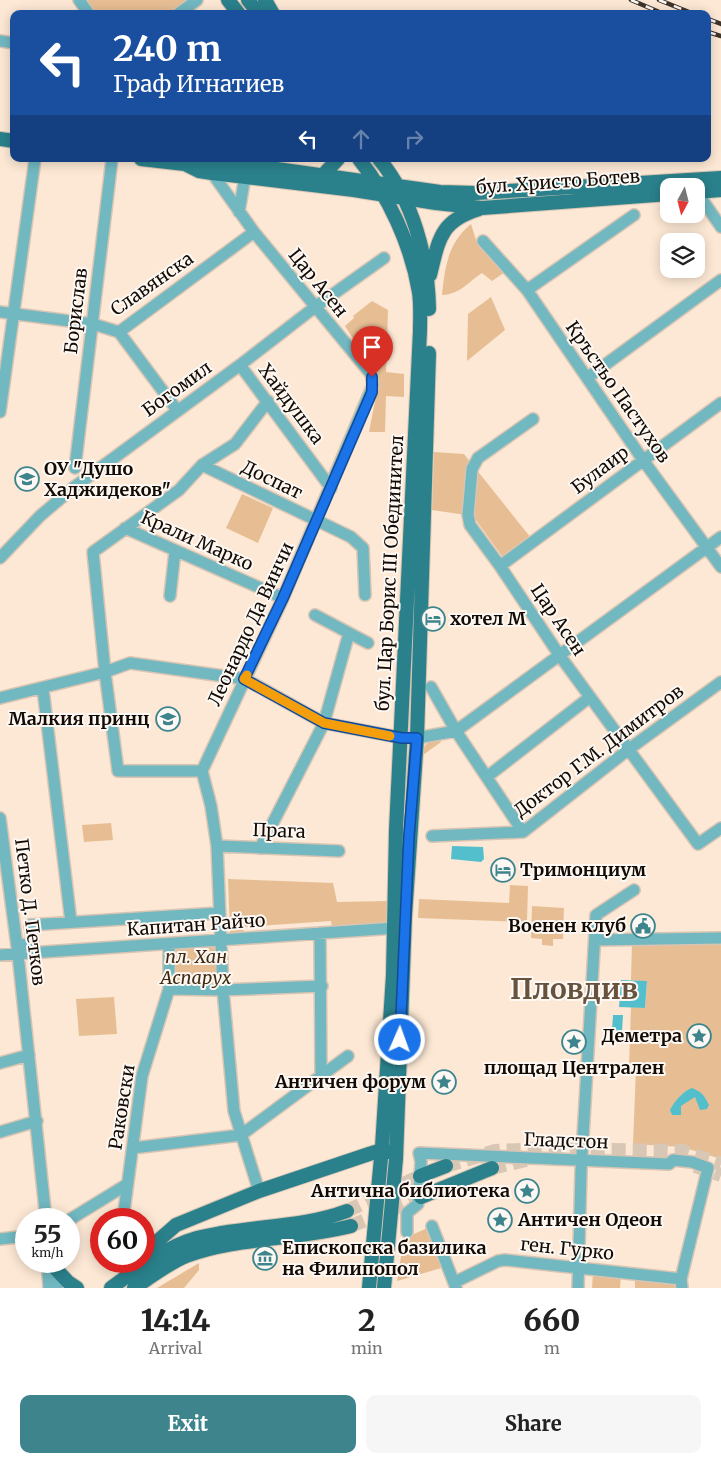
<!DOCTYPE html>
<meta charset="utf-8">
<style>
:root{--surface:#fff;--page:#f6f6f6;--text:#222;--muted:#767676;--accent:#3d848d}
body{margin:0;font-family:Merriweather,serif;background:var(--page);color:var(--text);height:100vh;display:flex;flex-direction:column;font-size:19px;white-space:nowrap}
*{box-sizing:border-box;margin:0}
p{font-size:16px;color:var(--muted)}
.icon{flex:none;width:28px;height:28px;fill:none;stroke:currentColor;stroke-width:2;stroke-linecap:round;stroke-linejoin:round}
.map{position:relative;height:1288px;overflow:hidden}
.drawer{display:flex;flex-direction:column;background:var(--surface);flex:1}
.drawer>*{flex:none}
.top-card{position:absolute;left:10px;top:10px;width:701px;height:152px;border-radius:10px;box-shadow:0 2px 12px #0003;background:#1a4fa0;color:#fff;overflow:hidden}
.needle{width:32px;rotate:187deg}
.controls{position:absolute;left:660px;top:178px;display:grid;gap:10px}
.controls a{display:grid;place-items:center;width:45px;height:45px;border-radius:10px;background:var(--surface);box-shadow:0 2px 12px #0003;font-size:25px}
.speed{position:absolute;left:15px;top:1208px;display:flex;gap:10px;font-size:25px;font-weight:700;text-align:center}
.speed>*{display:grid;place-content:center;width:65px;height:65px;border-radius:50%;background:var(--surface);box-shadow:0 2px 12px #0003;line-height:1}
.speed small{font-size:12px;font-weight:400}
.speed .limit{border:8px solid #d22;background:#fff;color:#111}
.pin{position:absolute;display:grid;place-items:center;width:42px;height:42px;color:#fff;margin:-51px -21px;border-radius:50% 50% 50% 0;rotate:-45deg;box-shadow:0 0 5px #0007}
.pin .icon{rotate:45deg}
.me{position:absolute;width:55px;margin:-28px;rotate:2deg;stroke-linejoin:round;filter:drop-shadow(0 0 4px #0008)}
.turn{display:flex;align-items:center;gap:18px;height:105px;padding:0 20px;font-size:22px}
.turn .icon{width:65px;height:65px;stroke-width:2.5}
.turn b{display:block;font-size:35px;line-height:42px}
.lanes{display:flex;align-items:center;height:48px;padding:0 20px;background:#0003;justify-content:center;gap:25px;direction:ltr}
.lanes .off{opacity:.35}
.eta{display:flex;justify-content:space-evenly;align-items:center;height:85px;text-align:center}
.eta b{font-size:30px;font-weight:800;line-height:35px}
.primary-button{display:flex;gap:10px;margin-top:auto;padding:10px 20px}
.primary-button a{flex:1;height:58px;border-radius:10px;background:var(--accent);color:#fff;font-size:20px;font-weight:800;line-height:58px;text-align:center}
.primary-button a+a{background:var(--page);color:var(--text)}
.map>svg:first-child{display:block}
</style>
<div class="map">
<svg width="721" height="1288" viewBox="0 0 721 1288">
<rect width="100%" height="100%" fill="#fce8d4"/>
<path fill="#e7be94" d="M85,0H188L170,14H95Z
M471,224L477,243L505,272L492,281L482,273C468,282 461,294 442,295C445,266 448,243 471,224Z
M491,297L505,330L467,361L468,314Z
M372,301L388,310L386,372L404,374V397L386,396L385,432H369L377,391L374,373L345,326L354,318L353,316Z
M434,452L464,454L531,538L504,559L473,516L432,510Z
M242,494L273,508L258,543L226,528Z
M440,739L441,742L423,755C424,742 428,742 440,739Z
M111,823L113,840L84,842L82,825Z
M228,879L333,883L337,902L389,901V924L332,927L331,921L243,927L244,934H230Z
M510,885L528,886L527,922L418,918L419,899L509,903Z
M532,906L564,908L563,939H553V946L542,945V939L531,938Z
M721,941V1159L682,1147L633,1144L636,1068L629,1067L631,1007L645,1008L647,982L631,980L632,942Z
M173,947H218L219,987H173Z
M114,997L117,1034L79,1036L76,999Z
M432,1226L448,1266L397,1281L403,1244L407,1237Z
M199,1263V1270L184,1288H157Z
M593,1273L621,1275L620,1288H592Z
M635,1279L679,1280L680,1288H635Z"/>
<path fill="#53bfcc" d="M452,846L483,847L484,859L481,862L451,859Z
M621,980L647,981L645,1008L619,1007Z
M613,1015H623L622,1031L612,1030Z
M691 1035a8 8 0 1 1 16 0a8 8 0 1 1-16 0Z
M692,1088C702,1092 704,1095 709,1105L707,1109L700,1110L695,1097L681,1106V1115H672L670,1110C674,1102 683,1091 692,1088Z"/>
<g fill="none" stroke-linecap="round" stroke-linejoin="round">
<path stroke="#d9c7b5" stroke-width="14" stroke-dasharray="14 7" stroke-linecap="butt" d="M446,1166L495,1151L541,1149L682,1151L721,1164
M695,1166L721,1175
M492,1168L530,1159
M347,1211L420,1176
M351,1226L421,1197"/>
<g stroke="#d7c4b3" stroke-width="14">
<path id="minor" d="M79,0L89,14
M178,14L197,0
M0,41L14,43
M212,173L254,232L371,374L373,385L283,598L202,771L211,806L217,846L223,990L234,1111L259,1191
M697,192L721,227
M239,212L244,182L251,178
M483,241L527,290L643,460L721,567
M527,290L634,215
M0,312L93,324L119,332
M119,332L254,232
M119,332L177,410
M240,365L331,488
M587,378L721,280
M0,412L35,159
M533,419L478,458L472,469L468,515L470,525L500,566L560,656L698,844L721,828
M202,465L351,537L363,548L365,595
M75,468L112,159
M125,528L283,598
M0,558L40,516L73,488L240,365L315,307L384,258
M500,566L721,403
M170,596L175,551
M315,615L368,643
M431,687L456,731L523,832
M43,689L71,922
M0,698L105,672L130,663L245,679L324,723L402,738H417L456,731L721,537
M202,771H118L105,672L93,552L179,490L202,465L235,444L268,401
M488,776L590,697
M0,818L18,954L46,1219
M432,836L523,832L629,749L721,682
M217,846L339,851
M260,848L324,723L349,633
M320,933L321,1076
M595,940L721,938
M17,945L33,944L30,925L219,913
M0,955L395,928
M169,989L223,990L322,986
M0,1063L29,1055
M0,1132L37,1121
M133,1148L241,1135L348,1056
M123,1219L142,1076L169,989V944
M69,1220L126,1185
M432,1226L456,1288
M407,1232V1213L418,1204L421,1162L419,1153L669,1164L673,1160L692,1162L708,1168L681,1279L682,1288
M0,1239L26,1236
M47,1261L49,1288
M54,1261L57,1288
M455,1282L498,1261L505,1260L681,1279
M578,1288L581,1171L596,915L634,890"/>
</g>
<g stroke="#d7c4b3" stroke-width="16">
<path id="major" d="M228,0L239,14
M248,0L259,14
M265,0L273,14
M0,139L14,141
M141,159L185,164L199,161L255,166L440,192L476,193L721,178
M359,159C389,197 411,244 419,292C421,305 420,318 420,331L396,830L393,975L382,1147L369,1288
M379,159C413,200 428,256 429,309
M185,164L199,171L212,173L354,190L436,203L482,208L669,194
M324,174L338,159
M696,192L721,190
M430,275C439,239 440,221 479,209
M420,1176L446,1166
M421,1197L492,1168
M144,1253L176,1225L259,1191L369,1154L382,1150L389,1152
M55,1268L68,1282L77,1288
M111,1288C137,1269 165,1247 197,1238C246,1225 299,1229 347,1211
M134,1288C151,1277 167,1264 186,1256C236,1237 298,1240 351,1226
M384,1288L396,1159L405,917L417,738L429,353"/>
</g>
<use href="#minor" stroke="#71b8c1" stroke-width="11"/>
<use href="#major" stroke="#2a818b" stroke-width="14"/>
<g stroke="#3e342a" stroke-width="4.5">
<path id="rail" d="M631,0L664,14
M659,0L694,14
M708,19L721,24
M708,32L721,36"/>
</g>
<use href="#rail" stroke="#fdf8f3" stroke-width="2.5" stroke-dasharray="8" stroke-linecap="butt"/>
</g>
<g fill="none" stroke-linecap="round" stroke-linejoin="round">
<g stroke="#114b97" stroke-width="12">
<path id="route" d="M372,377V392L283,598L244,679L324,723L402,738H417L409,836L400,1040"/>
</g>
<use href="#route" stroke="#1a73e8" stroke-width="9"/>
<path stroke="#f59e0b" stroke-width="9" d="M247,675L244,679L324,723L390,736"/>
</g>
<defs>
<g id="school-ring" transform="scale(1.25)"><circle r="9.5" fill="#fdf8f3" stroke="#3d848d" stroke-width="1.5"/><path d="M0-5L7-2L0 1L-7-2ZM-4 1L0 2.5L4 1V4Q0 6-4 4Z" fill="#3d848d"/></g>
<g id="hotel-ring" transform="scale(1.25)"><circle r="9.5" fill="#fdf8f3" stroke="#3d848d" stroke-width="1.5"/><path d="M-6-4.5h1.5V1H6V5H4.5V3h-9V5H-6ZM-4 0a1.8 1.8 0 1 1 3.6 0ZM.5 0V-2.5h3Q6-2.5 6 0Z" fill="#3d848d"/></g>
<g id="civic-ring" transform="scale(1.25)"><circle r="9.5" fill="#fdf8f3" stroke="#3d848d" stroke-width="1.5"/><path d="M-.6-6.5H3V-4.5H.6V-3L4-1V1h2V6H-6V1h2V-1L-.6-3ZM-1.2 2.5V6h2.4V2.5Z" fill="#3d848d"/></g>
<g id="sight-ring" transform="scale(1.25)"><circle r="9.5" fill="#fdf8f3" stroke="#3d848d" stroke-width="1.5"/><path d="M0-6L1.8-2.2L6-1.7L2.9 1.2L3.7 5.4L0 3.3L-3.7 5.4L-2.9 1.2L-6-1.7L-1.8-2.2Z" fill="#3d848d"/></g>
<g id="museum-ring" transform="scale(1.25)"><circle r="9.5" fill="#fdf8f3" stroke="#3d848d" stroke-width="1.5"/><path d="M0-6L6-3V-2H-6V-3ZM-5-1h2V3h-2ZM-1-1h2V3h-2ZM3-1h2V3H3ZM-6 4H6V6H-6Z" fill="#3d848d"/></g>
</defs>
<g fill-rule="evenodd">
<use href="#school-ring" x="27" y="479"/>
<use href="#hotel-ring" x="433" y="619"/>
<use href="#school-ring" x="168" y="719"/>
<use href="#hotel-ring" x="503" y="870"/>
<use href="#civic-ring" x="643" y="926"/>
<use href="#sight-ring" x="699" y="1036"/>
<use href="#sight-ring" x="574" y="1042"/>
<use href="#sight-ring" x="444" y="1082"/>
<use href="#sight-ring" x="527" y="1191"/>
<use href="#sight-ring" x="500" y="1220"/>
<use href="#museum-ring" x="265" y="1258"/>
</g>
<g text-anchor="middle" stroke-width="4" stroke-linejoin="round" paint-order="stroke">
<g font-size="18" fill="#120a03" stroke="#fdf8f3">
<text transform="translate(558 182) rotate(-4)" y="6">бул. Христо Ботев</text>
<text transform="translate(318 283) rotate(51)" y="6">Цар Асен</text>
<text transform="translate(152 284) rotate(-35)" y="6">Славянска</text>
<text transform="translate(76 311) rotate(-83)" y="6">Борислав</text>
<text transform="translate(177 389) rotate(-36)" y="6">Богомил</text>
<text transform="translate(618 392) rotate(55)" y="6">Кръстьо Пастухов</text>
<text transform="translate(291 404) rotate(53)" y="6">Хайдушка</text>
<text transform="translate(600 470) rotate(-37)" y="6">Булаир</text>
<text transform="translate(272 480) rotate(26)" y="6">Доспат</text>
<text transform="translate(197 541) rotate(24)" y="6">Крали Марко</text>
<text transform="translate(390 573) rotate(-87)" y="6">бул. Цар Борис III Обединител</text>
<text transform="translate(558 620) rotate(56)" y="6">Цар Асен</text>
<text transform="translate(251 624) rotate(-65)" y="6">Леонардо Да Винчи</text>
<text transform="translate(599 751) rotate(-37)" y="6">Доктор Г.М. Димитров</text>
<text transform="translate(279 831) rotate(2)" y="6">Прага</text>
<text transform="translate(30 912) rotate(83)" y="6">Петко Д. Петков</text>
<text transform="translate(196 925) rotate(-4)" y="6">Капитан Райчо</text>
<text transform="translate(122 1107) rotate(-81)" y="6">Раковски</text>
<text transform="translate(566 1141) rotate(2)" y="6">Гладстон</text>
<text transform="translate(567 1249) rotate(6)" y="6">ген. Гурко</text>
</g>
<g font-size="18" font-weight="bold" fill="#120a03" stroke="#fdf8f3" text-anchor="start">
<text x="44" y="475">ОУ "Душо<tspan x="44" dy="21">Хаджидеков"</tspan></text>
<text x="450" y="625">хотел М</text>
<text x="150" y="725" text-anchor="end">Малкия принц</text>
<text x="520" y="876">Тримонциум</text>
<text x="626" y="932" text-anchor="end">Военен клуб</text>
<text x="682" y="1042" text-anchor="end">Деметра</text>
<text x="574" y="1074" text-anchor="middle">площад Централен</text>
<text x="426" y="1088" text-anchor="end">Античен форум</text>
<text x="510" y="1197" text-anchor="end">Антична библиотека</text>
<text x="518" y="1226">Античен Одеон</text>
<text x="282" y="1254">Епископска базилика<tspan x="282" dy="21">на Филипопол</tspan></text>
</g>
<g font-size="18" font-style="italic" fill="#412910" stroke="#fdf8f3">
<text x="196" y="963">пл. Хан<tspan x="196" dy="21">Аспарух</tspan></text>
</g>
<g font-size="28" font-weight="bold" fill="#67523d" stroke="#fdf8f3">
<text x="574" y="999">Пловдив</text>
</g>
</g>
</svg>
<div class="controls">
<a><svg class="needle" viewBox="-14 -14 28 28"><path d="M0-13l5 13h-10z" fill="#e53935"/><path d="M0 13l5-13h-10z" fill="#767676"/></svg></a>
<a><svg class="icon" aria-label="layers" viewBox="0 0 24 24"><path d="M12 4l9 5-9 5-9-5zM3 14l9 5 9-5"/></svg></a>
</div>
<div class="speed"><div>55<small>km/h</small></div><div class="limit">60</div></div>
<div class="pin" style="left:372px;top:377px;background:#d93025"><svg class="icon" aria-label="arrive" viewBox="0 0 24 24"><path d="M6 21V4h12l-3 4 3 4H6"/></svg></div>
<svg class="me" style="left:400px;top:1040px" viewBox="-20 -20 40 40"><circle r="17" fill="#1a73e8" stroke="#fff" stroke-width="3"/><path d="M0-11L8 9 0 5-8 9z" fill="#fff"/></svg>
<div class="top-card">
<div class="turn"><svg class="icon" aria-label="left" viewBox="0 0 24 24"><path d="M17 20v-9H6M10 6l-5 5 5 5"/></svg><div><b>240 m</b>Граф Игнатиев</div></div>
<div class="lanes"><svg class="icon" aria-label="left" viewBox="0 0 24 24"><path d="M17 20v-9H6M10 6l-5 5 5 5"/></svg><svg class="icon off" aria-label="ahead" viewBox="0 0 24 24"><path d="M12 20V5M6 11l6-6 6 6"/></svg><svg class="icon off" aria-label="right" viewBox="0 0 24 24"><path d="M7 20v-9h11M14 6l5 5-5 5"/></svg></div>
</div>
</div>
<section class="drawer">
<div class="eta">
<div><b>14:14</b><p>Arrival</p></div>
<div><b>2</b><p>min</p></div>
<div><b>660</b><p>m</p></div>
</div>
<div class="primary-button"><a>Exit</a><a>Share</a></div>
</section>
